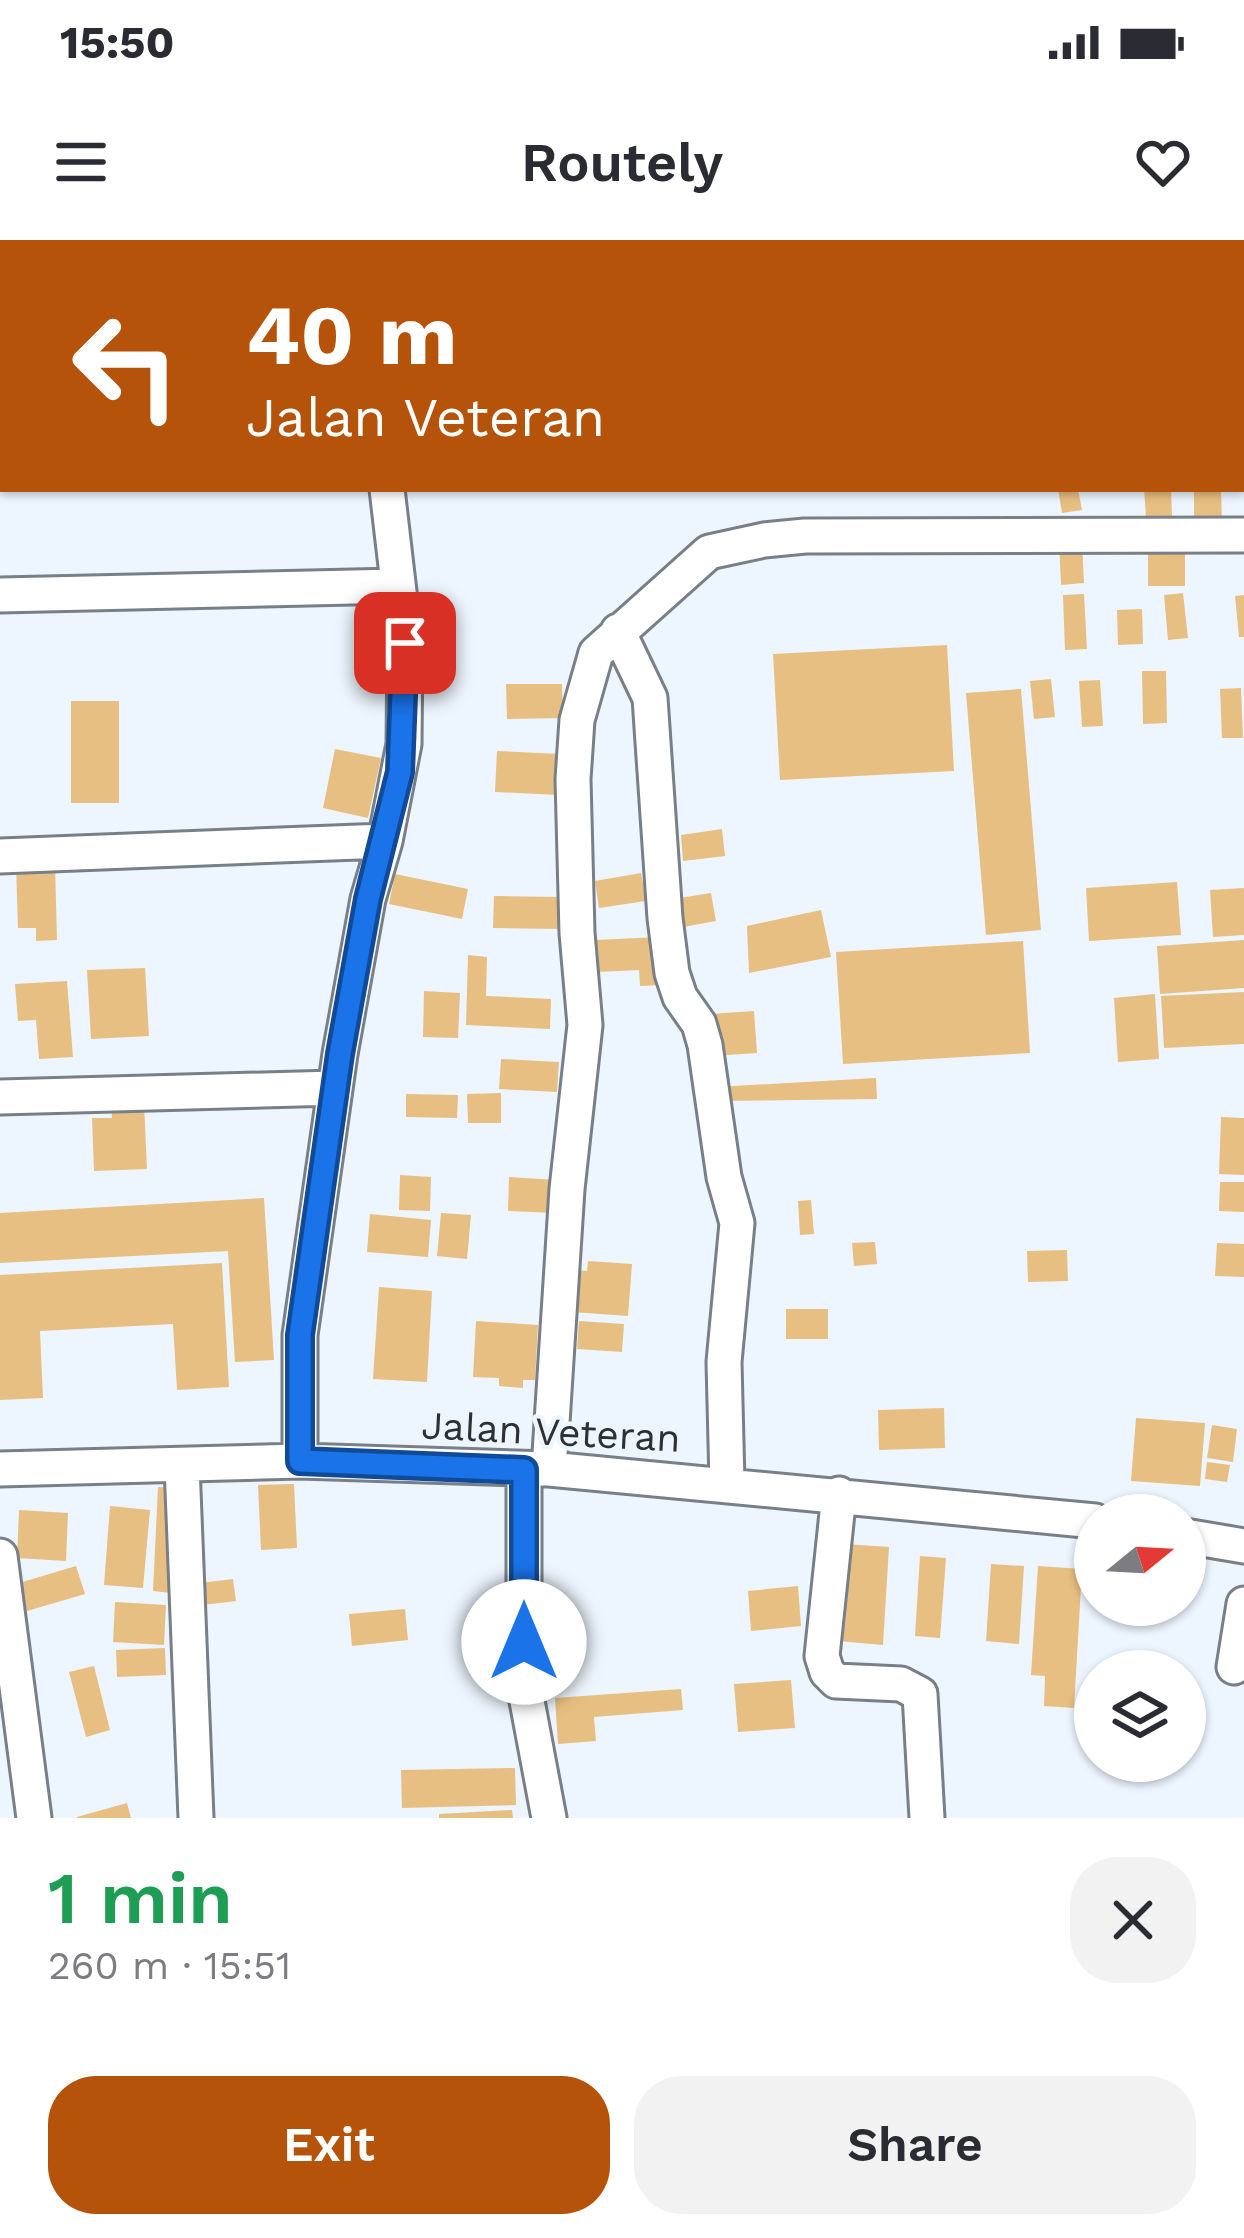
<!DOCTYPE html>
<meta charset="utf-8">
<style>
:root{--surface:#fff;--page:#f2f2f3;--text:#2b2b33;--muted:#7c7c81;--accent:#b45309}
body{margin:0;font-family:"Work Sans",sans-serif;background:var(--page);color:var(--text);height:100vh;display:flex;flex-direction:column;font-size:45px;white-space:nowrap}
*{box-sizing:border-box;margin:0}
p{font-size:39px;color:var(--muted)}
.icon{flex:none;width:66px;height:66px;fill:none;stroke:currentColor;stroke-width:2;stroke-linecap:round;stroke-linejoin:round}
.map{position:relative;height:1578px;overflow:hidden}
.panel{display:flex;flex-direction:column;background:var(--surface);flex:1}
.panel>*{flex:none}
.top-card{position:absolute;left:0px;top:0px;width:1245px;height:252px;box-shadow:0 3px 9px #0004;background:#b45309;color:#fff;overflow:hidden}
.needle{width:78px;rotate:72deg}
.controls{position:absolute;left:1074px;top:1254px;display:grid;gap:24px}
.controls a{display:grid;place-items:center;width:132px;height:132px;border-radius:50%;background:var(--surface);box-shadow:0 3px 9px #0004;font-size:60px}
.pin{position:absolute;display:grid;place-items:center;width:102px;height:102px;color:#fff;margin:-51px;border-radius:24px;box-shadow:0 6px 18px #0006}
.me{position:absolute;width:132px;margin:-66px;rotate:0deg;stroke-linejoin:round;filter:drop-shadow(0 0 9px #0008)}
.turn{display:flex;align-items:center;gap:42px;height:252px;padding:0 48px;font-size:54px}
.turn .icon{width:156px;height:156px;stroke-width:2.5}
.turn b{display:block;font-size:84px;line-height:102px}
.round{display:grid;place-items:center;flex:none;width:126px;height:126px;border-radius:48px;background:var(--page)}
.overview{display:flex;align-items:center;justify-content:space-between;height:204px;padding:0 48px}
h1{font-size:72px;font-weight:600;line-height:90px;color:#1e9e55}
.action{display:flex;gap:24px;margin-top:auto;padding:24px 48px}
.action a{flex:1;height:138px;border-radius:48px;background:var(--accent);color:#fff;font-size:48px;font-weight:600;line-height:138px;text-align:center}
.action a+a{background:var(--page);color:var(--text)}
.status{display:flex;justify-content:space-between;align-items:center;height:84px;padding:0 60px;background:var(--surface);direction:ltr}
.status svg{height:33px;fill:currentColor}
header{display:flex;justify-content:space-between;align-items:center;height:156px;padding:0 48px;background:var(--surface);font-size:54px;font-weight:600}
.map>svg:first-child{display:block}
</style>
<div class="status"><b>15:50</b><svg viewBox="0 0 49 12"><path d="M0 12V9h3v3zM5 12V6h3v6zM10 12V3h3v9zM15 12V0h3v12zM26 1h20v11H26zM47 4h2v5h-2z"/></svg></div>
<header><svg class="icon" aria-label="menu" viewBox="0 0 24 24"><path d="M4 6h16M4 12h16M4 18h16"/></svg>Routely<svg class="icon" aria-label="heart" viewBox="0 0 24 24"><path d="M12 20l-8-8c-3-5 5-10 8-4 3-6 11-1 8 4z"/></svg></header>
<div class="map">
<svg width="1244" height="1578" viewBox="0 0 1244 1578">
<rect width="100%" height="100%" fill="#edf5fe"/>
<path fill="#e8bf82" d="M1058,249H1078L1082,270L1062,273Z
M1144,249H1171L1172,276L1146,277Z
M1194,249H1221L1222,284H1194Z
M1082,301L1084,343L1061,345L1059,302Z
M1148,303L1185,304V346H1148Z
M1183,353L1188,398L1168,400L1164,355Z
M1084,354L1087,409L1065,410L1063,355Z
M1244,355V397H1239L1235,356Z
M1142,369L1143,404L1118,405L1117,370Z
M947,405L954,531L780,540L773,414Z
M1142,431H1166L1167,483L1143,484Z
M1051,439L1055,477L1034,479L1030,441Z
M1100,440L1103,486L1082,487L1079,441Z
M506,444H562L563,478L507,479Z
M1241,448L1243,498H1222L1220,449Z
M1021,449L1041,690L986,695L966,453Z
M71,461H119V563H71Z
M335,509L381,518L368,578L323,568Z
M497,511L560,514L559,555L495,552Z
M722,589L725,616L683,621L681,595Z
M55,624L57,700L36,701V688H18L16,625Z
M641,633L646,661L599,668L595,641Z
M395,634L468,649L462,679L389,664Z
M1177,642L1181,695L1089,701L1086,648Z
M1244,648V695L1213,697L1210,650Z
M711,653L716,681L672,689L667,660Z
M494,656L561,657L560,689L493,688Z
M821,670L831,717L749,733L747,686Z
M660,697L663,745L640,746L639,730L597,732L595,700Z
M1244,700V748L1160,754L1157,706Z
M1023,701L1030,813L843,824L836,712Z
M468,715L487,717L486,756L551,759L550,789L466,785Z
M145,728L149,796L91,799L87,730Z
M67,741L73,817L39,819L36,780L18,781L15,744Z
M424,751L460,753L458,798L423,797Z
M1244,752V804L1164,808L1161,756Z
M1155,754L1159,819L1118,822L1114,758Z
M754,771L757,813L713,816L710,774Z
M501,819L559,822L557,852L499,849Z
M876,838L877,859L715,861L716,847Z
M501,853V883H468L467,854Z
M406,854L458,855L457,878L406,877Z
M144,863L147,929L94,931L92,878H112L111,864Z
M1221,877L1244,878V935L1219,934Z
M400,935L431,937L430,971L399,970Z
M509,937L557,940L556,973L508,971Z
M1220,942H1244V972L1219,971Z
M264,958L274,1120L235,1122L228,1011L0,1023V973Z
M811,960L814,994L800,995L798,961Z
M441,973L471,975L467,1019L437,1016Z
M370,974L431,980L428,1017L367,1012Z
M875,1002L877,1024L854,1026L852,1003Z
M1217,1003L1244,1004V1037L1215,1036Z
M1067,1010L1068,1041L1028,1042L1027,1011Z
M588,1021L632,1024L628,1076L572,1072L575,1030L587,1031Z
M222,1023L229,1147L177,1150L173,1084L40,1091L43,1158L0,1160V1035Z
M379,1047L432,1051L427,1142L373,1139Z
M786,1069H828V1099H786Z
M476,1081L538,1085L535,1140H523V1148L499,1146V1138L473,1137Z
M579,1081L624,1084L622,1112L577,1109Z
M944,1168L945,1208L879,1210L878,1170Z
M1136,1178L1205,1183L1200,1246L1131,1241Z
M1212,1185L1237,1189L1233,1222L1207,1218Z
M1207,1222L1230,1225L1227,1242L1205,1239Z
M294,1244L297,1308L261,1310L258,1245Z
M158,1247L177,1248L171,1353L153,1351Z
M110,1266L150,1270L143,1348L104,1345Z
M19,1270L68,1273L66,1321L17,1318Z
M845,1304L889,1307L883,1405L838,1401Z
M920,1316L946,1318L940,1398L915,1396Z
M991,1324L1024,1326L1019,1404L986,1401Z
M76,1326L85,1354L27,1371L19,1343Z
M1038,1326L1082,1329L1074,1468L1044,1466L1045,1436L1031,1435Z
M233,1339L236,1361L194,1366L192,1344Z
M798,1346L801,1386L751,1391L748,1351Z
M115,1362L166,1365L164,1405L113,1402Z
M405,1369L408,1400L352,1406L349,1374Z
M165,1408L166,1435L117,1437L116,1410Z
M1128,1418L1172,1421V1431H1127Z
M94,1426L110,1490L86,1497L69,1432Z
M791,1440L795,1488L738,1492L734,1444Z
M681,1449L683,1470L594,1477L596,1501L558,1504L555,1458Z
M515,1528L516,1565L402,1568L401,1530Z
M127,1563L131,1578H77V1577Z
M512,1570L513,1578H439V1574Z"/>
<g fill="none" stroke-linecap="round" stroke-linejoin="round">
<g stroke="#787f86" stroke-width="39">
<path id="minor" d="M353,0L354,3
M0,115H3
M0,355L397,346
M618,391L650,458L665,678L672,733L680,757L699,784L705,805L724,937L737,983L724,1122L727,1243
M0,616L385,601
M0,857L335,848
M300,1221V1095L340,814L368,659L385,601L404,504L405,403L387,249
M182,1225L196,1578
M0,1229L300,1221L549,1229L1095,1281
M549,1229L567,949L585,785L577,693L573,539L577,480L596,413L709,312L764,300L805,296L1244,295
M524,1230V1445L549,1578
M839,1254L822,1416L827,1432L836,1441L901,1444L920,1454L927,1578
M1185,1296L1244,1306
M0,1316L34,1578
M1234,1427L1244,1364"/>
</g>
<use href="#minor" stroke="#fff" stroke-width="33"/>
</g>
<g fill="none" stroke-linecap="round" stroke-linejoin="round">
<g stroke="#114b97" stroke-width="30">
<path id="route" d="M405,403L400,532L368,659L340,814L300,1095V1221L524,1230V1402"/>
</g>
<use href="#route" stroke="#1a73e8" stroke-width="21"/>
</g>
<g text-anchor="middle" stroke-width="9" stroke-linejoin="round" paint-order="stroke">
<g font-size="39" fill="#2e3134" stroke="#edf5fe">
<text transform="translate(551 1191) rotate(3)" y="14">Jalan Veteran</text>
</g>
</g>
</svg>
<div class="controls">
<a><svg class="needle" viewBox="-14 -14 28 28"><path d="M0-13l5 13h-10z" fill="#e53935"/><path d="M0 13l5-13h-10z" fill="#7c7c81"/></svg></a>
<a><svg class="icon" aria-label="layers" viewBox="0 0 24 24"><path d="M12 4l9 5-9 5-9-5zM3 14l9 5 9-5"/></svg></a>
</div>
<div class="pin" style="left:405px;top:403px;background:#d93025"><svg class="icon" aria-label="arrive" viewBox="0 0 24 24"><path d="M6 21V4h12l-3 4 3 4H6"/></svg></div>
<svg class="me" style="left:524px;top:1402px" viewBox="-20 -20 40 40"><circle r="19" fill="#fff"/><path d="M0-13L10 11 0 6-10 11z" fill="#1a73e8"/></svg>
<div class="top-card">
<div class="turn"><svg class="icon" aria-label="left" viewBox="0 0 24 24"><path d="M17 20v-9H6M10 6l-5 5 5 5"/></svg><div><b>40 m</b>Jalan Veteran</div></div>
</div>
</div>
<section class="panel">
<div class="overview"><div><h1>1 min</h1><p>260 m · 15:51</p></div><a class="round"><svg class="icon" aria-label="close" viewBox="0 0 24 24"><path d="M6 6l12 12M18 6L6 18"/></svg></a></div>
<div class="action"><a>Exit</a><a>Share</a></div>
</section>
